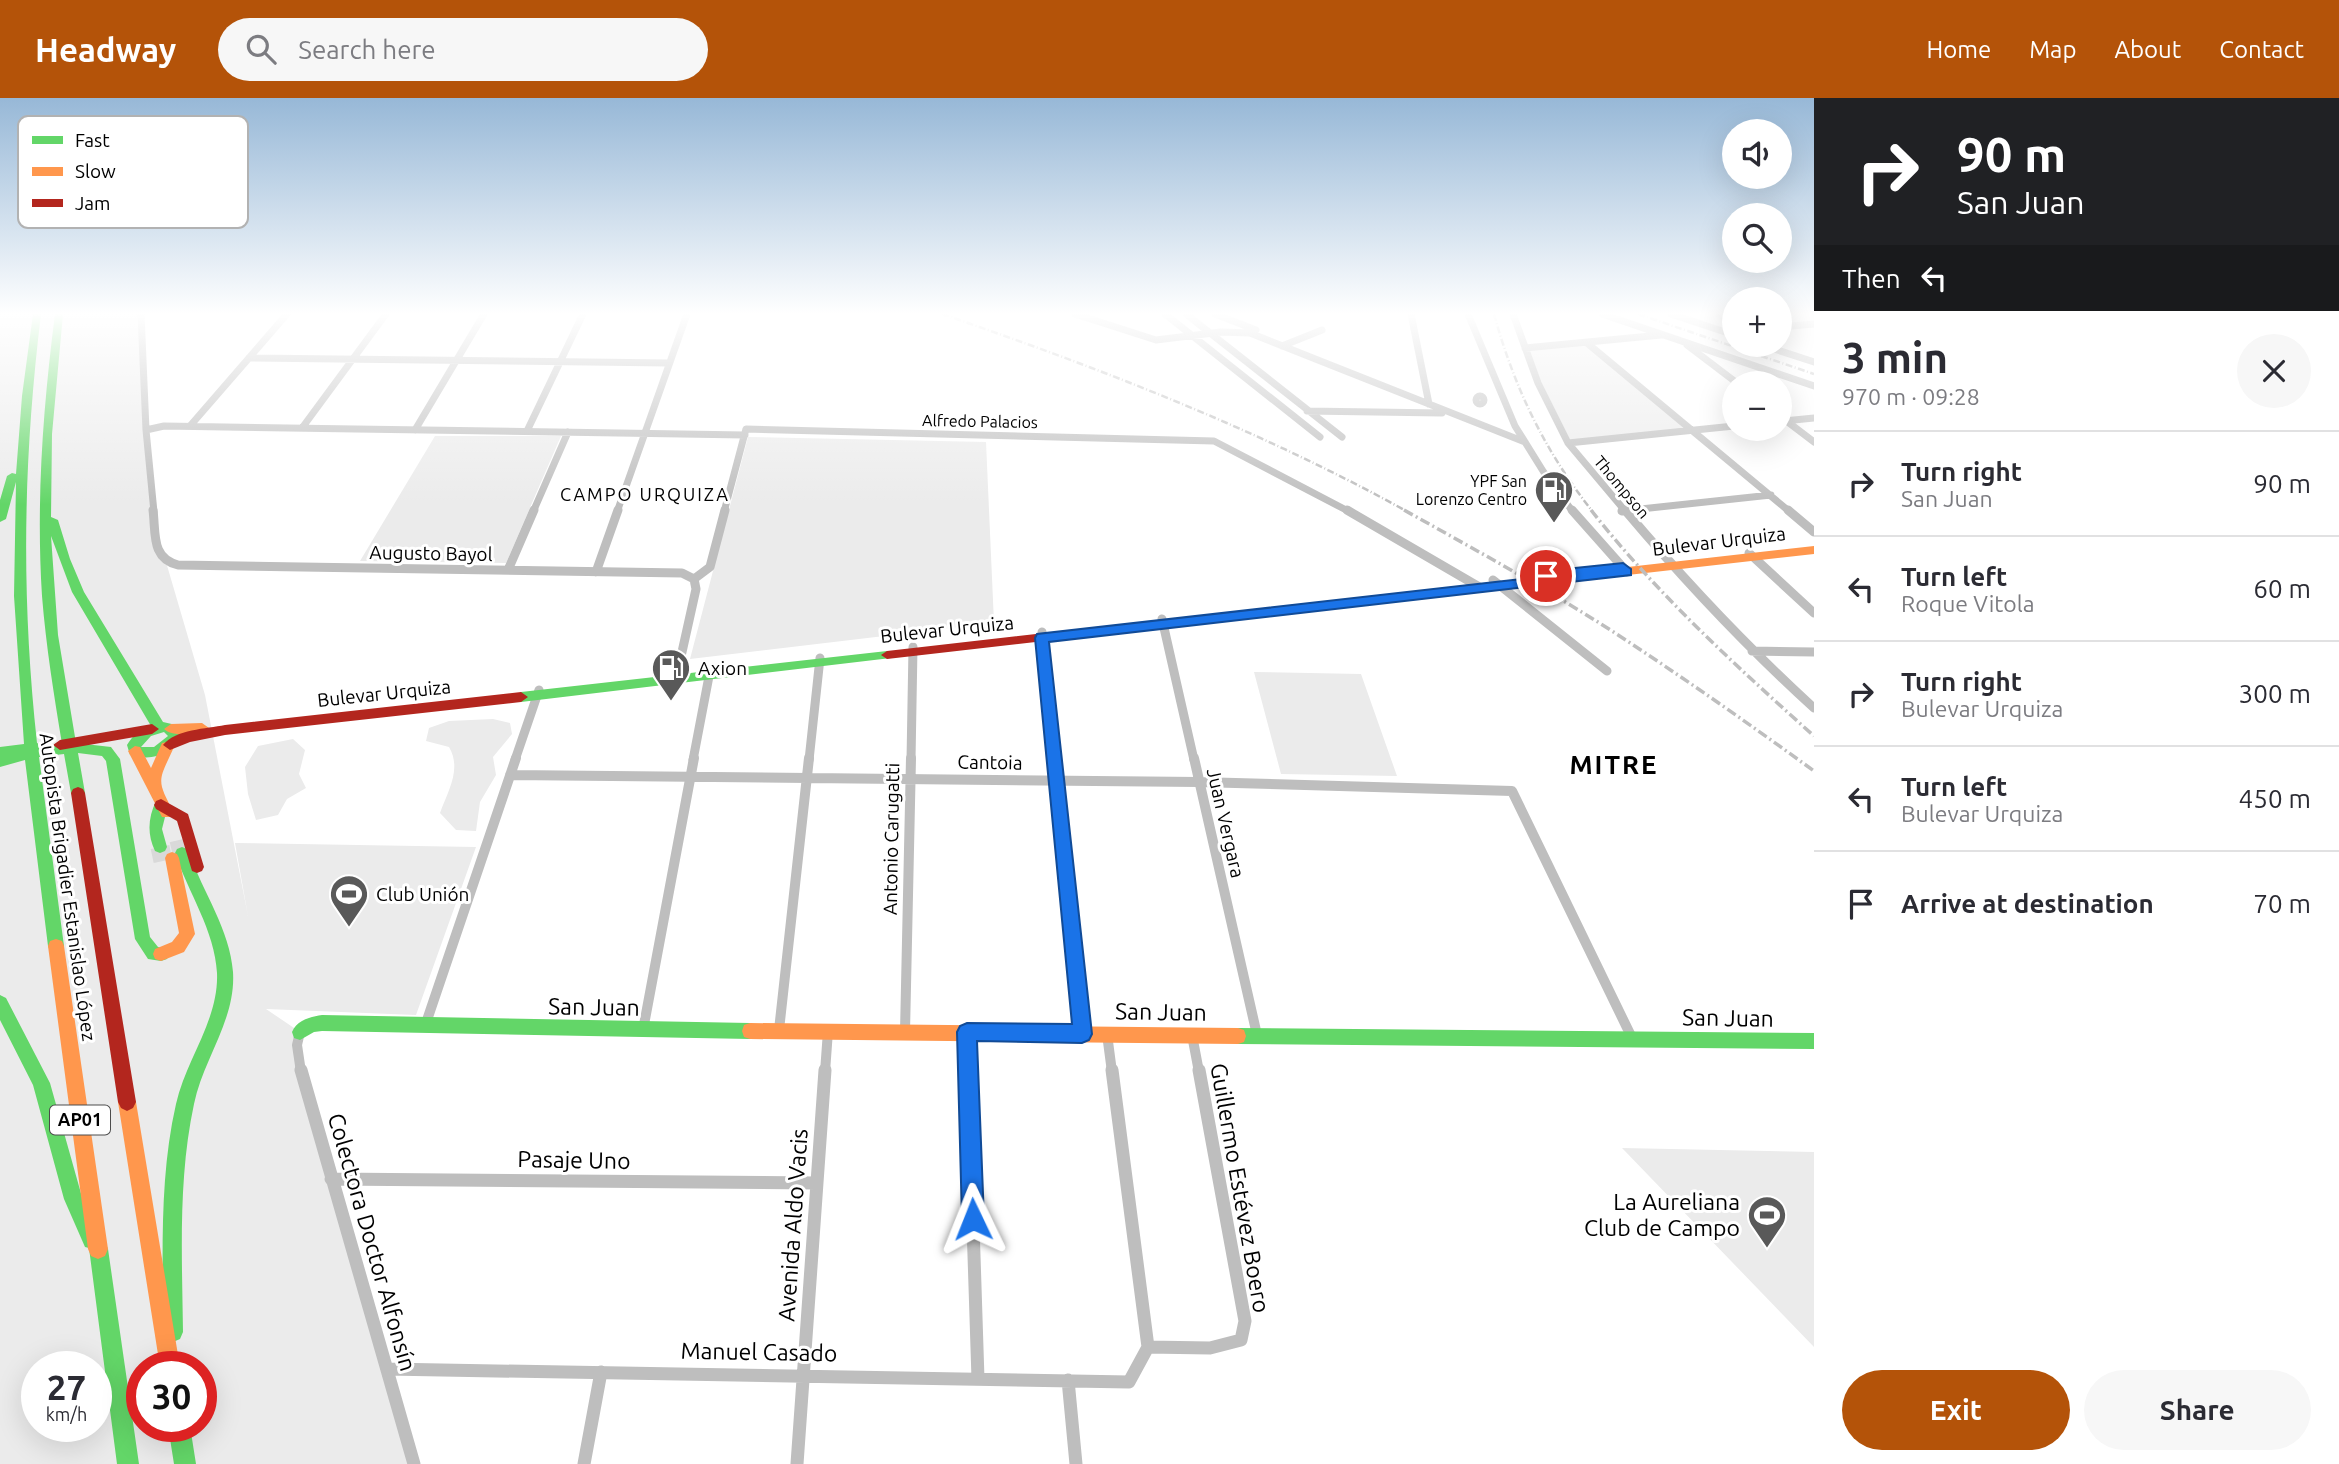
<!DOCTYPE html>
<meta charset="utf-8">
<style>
:root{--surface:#fff;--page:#f7f7f7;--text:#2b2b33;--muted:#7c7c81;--line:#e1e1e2;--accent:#b45309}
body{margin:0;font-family:Ubuntu,sans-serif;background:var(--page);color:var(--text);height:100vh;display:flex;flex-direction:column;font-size:26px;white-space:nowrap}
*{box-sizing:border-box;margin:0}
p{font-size:23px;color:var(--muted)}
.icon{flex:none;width:38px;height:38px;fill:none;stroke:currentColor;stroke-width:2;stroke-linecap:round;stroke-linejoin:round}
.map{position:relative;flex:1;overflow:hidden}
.drawer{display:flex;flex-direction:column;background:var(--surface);width:525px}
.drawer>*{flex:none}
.top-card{background:#202124;color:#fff;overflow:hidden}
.fabs{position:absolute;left:1722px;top:21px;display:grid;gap:14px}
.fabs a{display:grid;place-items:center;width:70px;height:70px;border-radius:50%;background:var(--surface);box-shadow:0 7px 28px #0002;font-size:35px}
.speed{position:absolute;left:21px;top:1253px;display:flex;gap:14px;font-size:35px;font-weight:700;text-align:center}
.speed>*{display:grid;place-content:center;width:91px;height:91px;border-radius:50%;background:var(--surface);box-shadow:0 7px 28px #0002;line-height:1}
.speed small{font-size:18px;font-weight:400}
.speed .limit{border:10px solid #d22;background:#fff;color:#111}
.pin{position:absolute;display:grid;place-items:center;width:60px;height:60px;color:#fff;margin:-30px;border:4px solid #fff;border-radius:50%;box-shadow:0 2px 7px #0007}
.me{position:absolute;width:77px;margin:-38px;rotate:358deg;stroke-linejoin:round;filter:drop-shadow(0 0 5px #0008)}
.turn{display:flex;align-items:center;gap:24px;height:147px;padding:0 28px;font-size:32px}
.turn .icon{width:91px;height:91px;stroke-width:2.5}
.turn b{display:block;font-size:49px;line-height:60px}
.then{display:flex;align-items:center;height:66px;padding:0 28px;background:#0003;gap:14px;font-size:26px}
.round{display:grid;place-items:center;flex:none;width:74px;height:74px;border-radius:37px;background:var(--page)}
.overview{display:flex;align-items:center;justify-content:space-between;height:119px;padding:0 28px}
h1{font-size:42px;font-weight:600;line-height:52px}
.cta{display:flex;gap:14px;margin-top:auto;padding:14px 28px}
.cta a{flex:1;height:80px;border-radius:42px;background:var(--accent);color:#fff;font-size:28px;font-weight:600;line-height:80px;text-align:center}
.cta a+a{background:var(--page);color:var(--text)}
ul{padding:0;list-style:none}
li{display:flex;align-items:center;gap:21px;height:105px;padding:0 28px;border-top:2px solid var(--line)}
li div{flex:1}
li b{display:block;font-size:26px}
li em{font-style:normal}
header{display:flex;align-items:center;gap:42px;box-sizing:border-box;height:98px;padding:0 35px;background:var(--accent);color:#fff}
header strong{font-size:33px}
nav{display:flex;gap:38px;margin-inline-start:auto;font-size:24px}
.search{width:490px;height:63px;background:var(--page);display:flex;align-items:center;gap:18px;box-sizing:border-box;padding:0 24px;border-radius:38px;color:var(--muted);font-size:26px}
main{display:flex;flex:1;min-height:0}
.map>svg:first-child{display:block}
</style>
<header>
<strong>Headway</strong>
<div class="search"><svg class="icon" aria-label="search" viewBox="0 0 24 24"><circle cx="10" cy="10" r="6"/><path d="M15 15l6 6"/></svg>Search here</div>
<nav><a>Home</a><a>Map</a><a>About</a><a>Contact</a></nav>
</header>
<main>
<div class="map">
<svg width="1814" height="1366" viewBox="0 0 1814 1366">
<rect width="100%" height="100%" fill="#fff"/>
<path fill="#ebebeb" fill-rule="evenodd" d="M0,216H141L157,451L166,464L205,597L248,818L235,745L476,749L416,917L266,911L300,934L297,947L414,1366H0ZM37,1269H96V1328H37ZM142,1269H201V1328H142Z
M1587,245L1692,332L1568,345L1525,250Z
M435,338H561L506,465L360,463Z
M748,339L986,344L994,525L690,561Z
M1254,574L1361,576L1397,678L1281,676Z
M493,621L510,625L512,636L493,659L496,677L480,704L476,733L456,732L440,715C448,693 462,671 449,649L426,643L429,630L449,623Z
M293,641L305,652L299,676L306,690L287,701L278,717L256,722L248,696L245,669L258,648Z
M1622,1050L1814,1054V1249Z"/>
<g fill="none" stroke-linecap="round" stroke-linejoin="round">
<path stroke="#d9d9d9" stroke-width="19" stroke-dasharray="19 10" stroke-linecap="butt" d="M179,742L182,755
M160,749L163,763"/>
<path stroke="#bebebe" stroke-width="7" d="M141,216L146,332L154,414
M1075,216L1156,242L1221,234L1250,235L1525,344
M1165,216L1320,339
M1186,216L1342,339
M1215,216L1256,232
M1411,216L1429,306
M1468,216L1515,328L1543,373L1573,414
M1513,216L1538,285L1568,345L1626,414
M1602,216L1814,288
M1671,216L1734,237
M1719,216L1734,227
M1780,229L1814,226
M1587,245L1790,414
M1687,247L1737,285
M1762,247L1814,264
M1282,248L1322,232
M1525,250L1661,237
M249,260L669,265
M1476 302a4 4 0 1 1 8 0a4 4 0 1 1-8 0Z
M1307,313L1442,315
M1780,318L1814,344
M1784,323L1814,320
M190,328L287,216
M302,330L386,216
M146,332L164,328L745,337
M415,332L484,216
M527,333L583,216
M1568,345L1734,328
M1622,413L1771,397
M533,414L568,334
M617,414L687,216
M724,414L746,331L1214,343L1350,414"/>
<path stroke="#bebebe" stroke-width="9" d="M153,412C156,436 151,460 178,467L682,475L694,481
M1347,412L1481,490
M1572,412L1627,474
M1625,412C1684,482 1746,548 1814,610
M1788,412L1814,434
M1622,413L1629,412
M1749,455L1814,515
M508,472L534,412
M596,474L618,412
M694,481L710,469L725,412
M1493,482L1607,573
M1162,521L1194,662
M1042,534L1055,662
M1752,553L1814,554
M676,581L696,491L694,481
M515,662L539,592
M693,662L710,573
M809,662L820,560
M911,662L913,549"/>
<path stroke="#bebebe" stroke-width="10" d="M1055,660L1082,936
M1194,660L1257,937
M510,677L1199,684L1512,693L1633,942
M425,928L516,660
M643,932L694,660
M779,932L809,660
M300,934L297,947L301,974
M905,934L911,660
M967,934L968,974
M1107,936L1112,974
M1192,937L1199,974
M825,974L828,933"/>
<path stroke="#bebebe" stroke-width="13" d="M301,972L414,1366
M968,972L978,1281
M331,1081L817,1085
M1148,1249L1210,1250L1241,1242L1245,1223L1199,972
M387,1271L1129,1284L1148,1249L1112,972
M1068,1282L1076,1366
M584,1366L601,1274
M797,1366L825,972"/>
<path fill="#63d668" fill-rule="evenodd" d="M33,216H41C23,364 21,497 37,645L43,648L62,646C54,597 46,548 42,498C36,404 43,309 55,216H63L52,336L51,419L58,422L70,461L84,494L163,624L176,627L182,638C170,658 152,663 130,657L127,647C133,637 140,631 151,628L72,494L51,438L58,537L76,645L111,649L120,661L150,839L158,849L167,851L169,856L167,861L161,863L148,861L135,841L106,663L102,658L78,655L85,695L83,699H73L71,695L64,656L39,659L64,848L62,853L56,855L50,853L48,848L25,662L0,669V649L24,646L14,498L16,384L6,421L0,424V402L7,378L12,375L16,376L22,298ZM164,634L168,638L154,649H141L151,638Z
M887,553L893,557L891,560L521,604L514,599L521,594Z
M161,701L166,703L168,707L162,731L167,749L165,753L160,755L155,753C147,736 148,720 156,703Z
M182,749L187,751L189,755C203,794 230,832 233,874C236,922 203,961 194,1006C178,1080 182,1159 183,1234L180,1241L173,1244L166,1241L163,1234C163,1159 159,1080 176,1006C186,961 219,922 217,875C215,833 188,794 175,755L177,751Z
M0,897L6,900L50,985L82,1099L101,1143L105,1144L108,1151L139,1366H117L89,1150L85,1149L64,1101L33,987L0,922Z
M322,917L750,925L756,927L758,933L756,939L750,941L322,933L314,934L300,942L294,940L292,934C297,922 310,919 322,917Z
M1238,930L1814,935V951L1238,946L1232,944L1230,938L1232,932Z
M168,1328H190L196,1366H174Z"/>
<path fill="#ff974d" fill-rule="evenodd" d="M1814,448V456L1362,507L1356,503L1362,499Z
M202,625L209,630C201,638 172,639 164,631L171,626Z
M167,644L174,649C158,684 156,681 174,715L172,719H162L128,653L135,648L140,649L151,670L162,645Z
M172,754L177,756L179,760L195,836L184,854L161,863L155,861L153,856L155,851L172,844L179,835L165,760L167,756Z
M56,841L62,843L64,848L108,1151L105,1158L98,1161L91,1158L88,1151L48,848L50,843Z
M750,925L1238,930L1244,932L1246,938L1244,944L1238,946L750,941L744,939L742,933L744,927Z
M127,995L133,998L136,1004L180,1269H160L118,1004L121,998Z"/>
<path fill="#b3261e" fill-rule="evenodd" d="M1362,499L1366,500L1368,503L1366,506L887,561L881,557L887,553Z
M521,594L528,599L521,604L225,637L190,644L170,652L163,647C176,631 206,631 225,627Z
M152,626L159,631L152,636L60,652L53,647L60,642Z
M78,689L83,691L85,695L136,1004L133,1010L127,1013L121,1010L118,1004L71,695L73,691Z
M161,701L188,716L204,769L202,773L197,775L192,773L177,723L156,711L154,707L156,703Z"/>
<path stroke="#bebebe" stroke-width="2.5" stroke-dasharray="7 2.5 1 2.5" stroke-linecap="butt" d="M942,216C1102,271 1260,332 1408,414
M1494,216C1514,289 1545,354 1593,414
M1638,216L1814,276"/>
<path stroke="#bebebe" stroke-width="3.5" stroke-dasharray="10 3.5 2 3.5" stroke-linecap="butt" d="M1404,412C1474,451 1545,490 1612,533C1681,578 1748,625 1814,673
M1591,412C1657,496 1735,567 1814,638"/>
</g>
<linearGradient id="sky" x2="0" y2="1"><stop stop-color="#97b8d7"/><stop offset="0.53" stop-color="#fff"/><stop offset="1" stop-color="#fff" stop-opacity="0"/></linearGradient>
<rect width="1814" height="407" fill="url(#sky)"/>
<path fill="#1a73e8" stroke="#114b97" stroke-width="2" d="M1623,465L1631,471V477L1049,544L1092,936L1089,942L1082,945L977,943L984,1121L981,1129L973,1132L966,1129L962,1121L957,934L960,928L967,925L1072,926L1035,540L1037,536L1540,479L1542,475L1546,473Z"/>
<defs>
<g id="fuel-pin" transform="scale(2.0125)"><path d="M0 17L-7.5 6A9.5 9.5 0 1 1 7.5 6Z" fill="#595959" stroke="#fff"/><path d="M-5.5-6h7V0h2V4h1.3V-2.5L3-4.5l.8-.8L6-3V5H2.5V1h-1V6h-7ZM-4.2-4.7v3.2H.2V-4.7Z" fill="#fff"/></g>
<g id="stadium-pin" transform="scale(2.0125)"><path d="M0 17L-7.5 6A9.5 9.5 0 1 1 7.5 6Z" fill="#595959" stroke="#fff"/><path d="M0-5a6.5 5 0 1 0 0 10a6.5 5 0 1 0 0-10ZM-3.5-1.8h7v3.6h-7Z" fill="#fff"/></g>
</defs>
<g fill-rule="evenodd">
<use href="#fuel-pin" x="1554" y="392"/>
<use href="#fuel-pin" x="671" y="570"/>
<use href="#stadium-pin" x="349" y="796"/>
<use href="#stadium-pin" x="1767" y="1117"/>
</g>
<g text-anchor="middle" stroke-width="6" stroke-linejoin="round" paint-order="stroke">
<g font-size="16" fill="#000" stroke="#fff">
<text transform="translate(980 323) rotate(1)" y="6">Alfredo Palacios</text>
<text transform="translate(1622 389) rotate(50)" y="6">Thompson</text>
</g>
<g font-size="16" fill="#000" stroke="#fff" text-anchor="end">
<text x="1527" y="389">YPF San<tspan x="1527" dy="18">Lorenzo Centro</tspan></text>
</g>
<g font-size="18" letter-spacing="2" fill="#000" stroke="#fff">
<text x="645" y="403">CAMPO URQUIZA</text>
</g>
<rect fill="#fff" stroke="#4c4c4c" stroke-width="2" x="50" y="1007.5" width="60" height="29" rx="5"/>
<g font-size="18" font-weight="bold" fill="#000">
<text x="80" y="1028">AP01</text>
</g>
<g font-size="19" fill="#000" stroke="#fff">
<text transform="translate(1719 443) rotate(-7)" y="7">Bulevar Urquiza</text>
<text transform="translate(431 455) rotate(1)" y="7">Augusto Bayol</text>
<text transform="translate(947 531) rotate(-6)" y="7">Bulevar Urquiza</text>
<text transform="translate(384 595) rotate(-6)" y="7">Bulevar Urquiza</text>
<text transform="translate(990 664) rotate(1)" y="7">Cantoia</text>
<text transform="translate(1226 725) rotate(77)" y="7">Juan Vergara</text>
<text transform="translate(891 741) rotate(-89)" y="7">Antonio Carugatti</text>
<text transform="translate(68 789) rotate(82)" y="7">Autopista Brigadier Estanislao López</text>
</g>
<g font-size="19" fill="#000" stroke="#fff" text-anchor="start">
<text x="698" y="577">Axion</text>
<text x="376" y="803">Club Unión</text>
</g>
<g font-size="23" fill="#000" stroke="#fff">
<text transform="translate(594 909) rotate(1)" y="8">San Juan</text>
<text transform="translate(1161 914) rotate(1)" y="8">San Juan</text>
<text transform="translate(1728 920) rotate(1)" y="8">San Juan</text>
<text transform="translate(574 1062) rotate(1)" y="8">Pasaje Uno</text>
<text transform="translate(1240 1090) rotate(80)" y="8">Guillermo Estévez Boero</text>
<text transform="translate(793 1127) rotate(-86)" y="8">Avenida Aldo Vacis</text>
<text transform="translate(372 1144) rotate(74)" y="8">Colectora Doctor Alfonsín</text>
<text transform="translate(759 1254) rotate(1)" y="8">Manuel Casado</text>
</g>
<g font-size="23" fill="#000" stroke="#fff" text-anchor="end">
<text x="1740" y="1112">La Aureliana<tspan x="1740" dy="26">Club de Campo</tspan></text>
</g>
<g font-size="26" font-weight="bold" letter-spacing="2" fill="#000" stroke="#fff">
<text x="1614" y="676">MITRE</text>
</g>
</g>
<rect x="18" y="18" width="230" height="112" rx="10" fill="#fff" stroke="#b2b2b2" stroke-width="2"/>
<rect x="32" y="38" width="31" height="8" fill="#63d668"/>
<rect x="32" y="69" width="31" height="9" fill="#ff974d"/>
<rect x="32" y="101" width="31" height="8" fill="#b3261e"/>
<g font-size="19" fill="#000">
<text x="75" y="49">Fast</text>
<text x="75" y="80">Slow</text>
<text x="75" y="112">Jam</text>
</g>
</svg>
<div class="fabs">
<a><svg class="icon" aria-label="sound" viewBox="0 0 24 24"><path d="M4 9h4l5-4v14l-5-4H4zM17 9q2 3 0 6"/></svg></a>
<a><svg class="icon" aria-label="search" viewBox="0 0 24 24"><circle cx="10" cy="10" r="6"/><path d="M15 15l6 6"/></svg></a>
<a>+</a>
<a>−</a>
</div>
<div class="speed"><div>27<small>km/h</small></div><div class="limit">30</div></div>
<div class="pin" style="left:1546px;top:478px;background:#d93025"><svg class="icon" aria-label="arrive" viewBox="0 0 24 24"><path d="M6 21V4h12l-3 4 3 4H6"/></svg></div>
<svg class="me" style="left:973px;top:1121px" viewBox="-20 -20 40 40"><path d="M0-17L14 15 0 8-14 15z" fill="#1a73e8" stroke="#fff" stroke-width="4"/></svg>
</div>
<section class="drawer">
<div class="top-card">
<div class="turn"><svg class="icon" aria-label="right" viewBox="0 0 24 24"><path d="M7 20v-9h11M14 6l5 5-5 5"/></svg><div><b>90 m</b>San Juan</div></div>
<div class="then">Then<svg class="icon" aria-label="left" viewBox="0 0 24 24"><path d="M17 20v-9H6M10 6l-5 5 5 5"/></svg></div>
</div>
<div class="overview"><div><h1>3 min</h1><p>970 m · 09:28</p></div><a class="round"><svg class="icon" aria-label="close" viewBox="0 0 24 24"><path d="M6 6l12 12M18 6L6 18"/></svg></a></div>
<ul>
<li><svg class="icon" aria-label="right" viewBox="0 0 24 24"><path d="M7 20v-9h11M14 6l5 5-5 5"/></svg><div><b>Turn right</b><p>San Juan</p></div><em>90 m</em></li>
<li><svg class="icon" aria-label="left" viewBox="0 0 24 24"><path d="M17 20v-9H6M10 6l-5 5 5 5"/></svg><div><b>Turn left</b><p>Roque Vitola</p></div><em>60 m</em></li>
<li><svg class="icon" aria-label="right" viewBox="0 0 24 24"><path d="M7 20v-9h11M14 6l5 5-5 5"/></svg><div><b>Turn right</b><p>Bulevar Urquiza</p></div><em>300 m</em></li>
<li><svg class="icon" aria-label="left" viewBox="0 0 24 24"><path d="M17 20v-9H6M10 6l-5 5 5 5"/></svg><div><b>Turn left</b><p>Bulevar Urquiza</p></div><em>450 m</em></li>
<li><svg class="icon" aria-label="arrive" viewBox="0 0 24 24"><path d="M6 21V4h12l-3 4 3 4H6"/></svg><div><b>Arrive at destination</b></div><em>70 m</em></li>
</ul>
<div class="cta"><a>Exit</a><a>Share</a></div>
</section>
</main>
